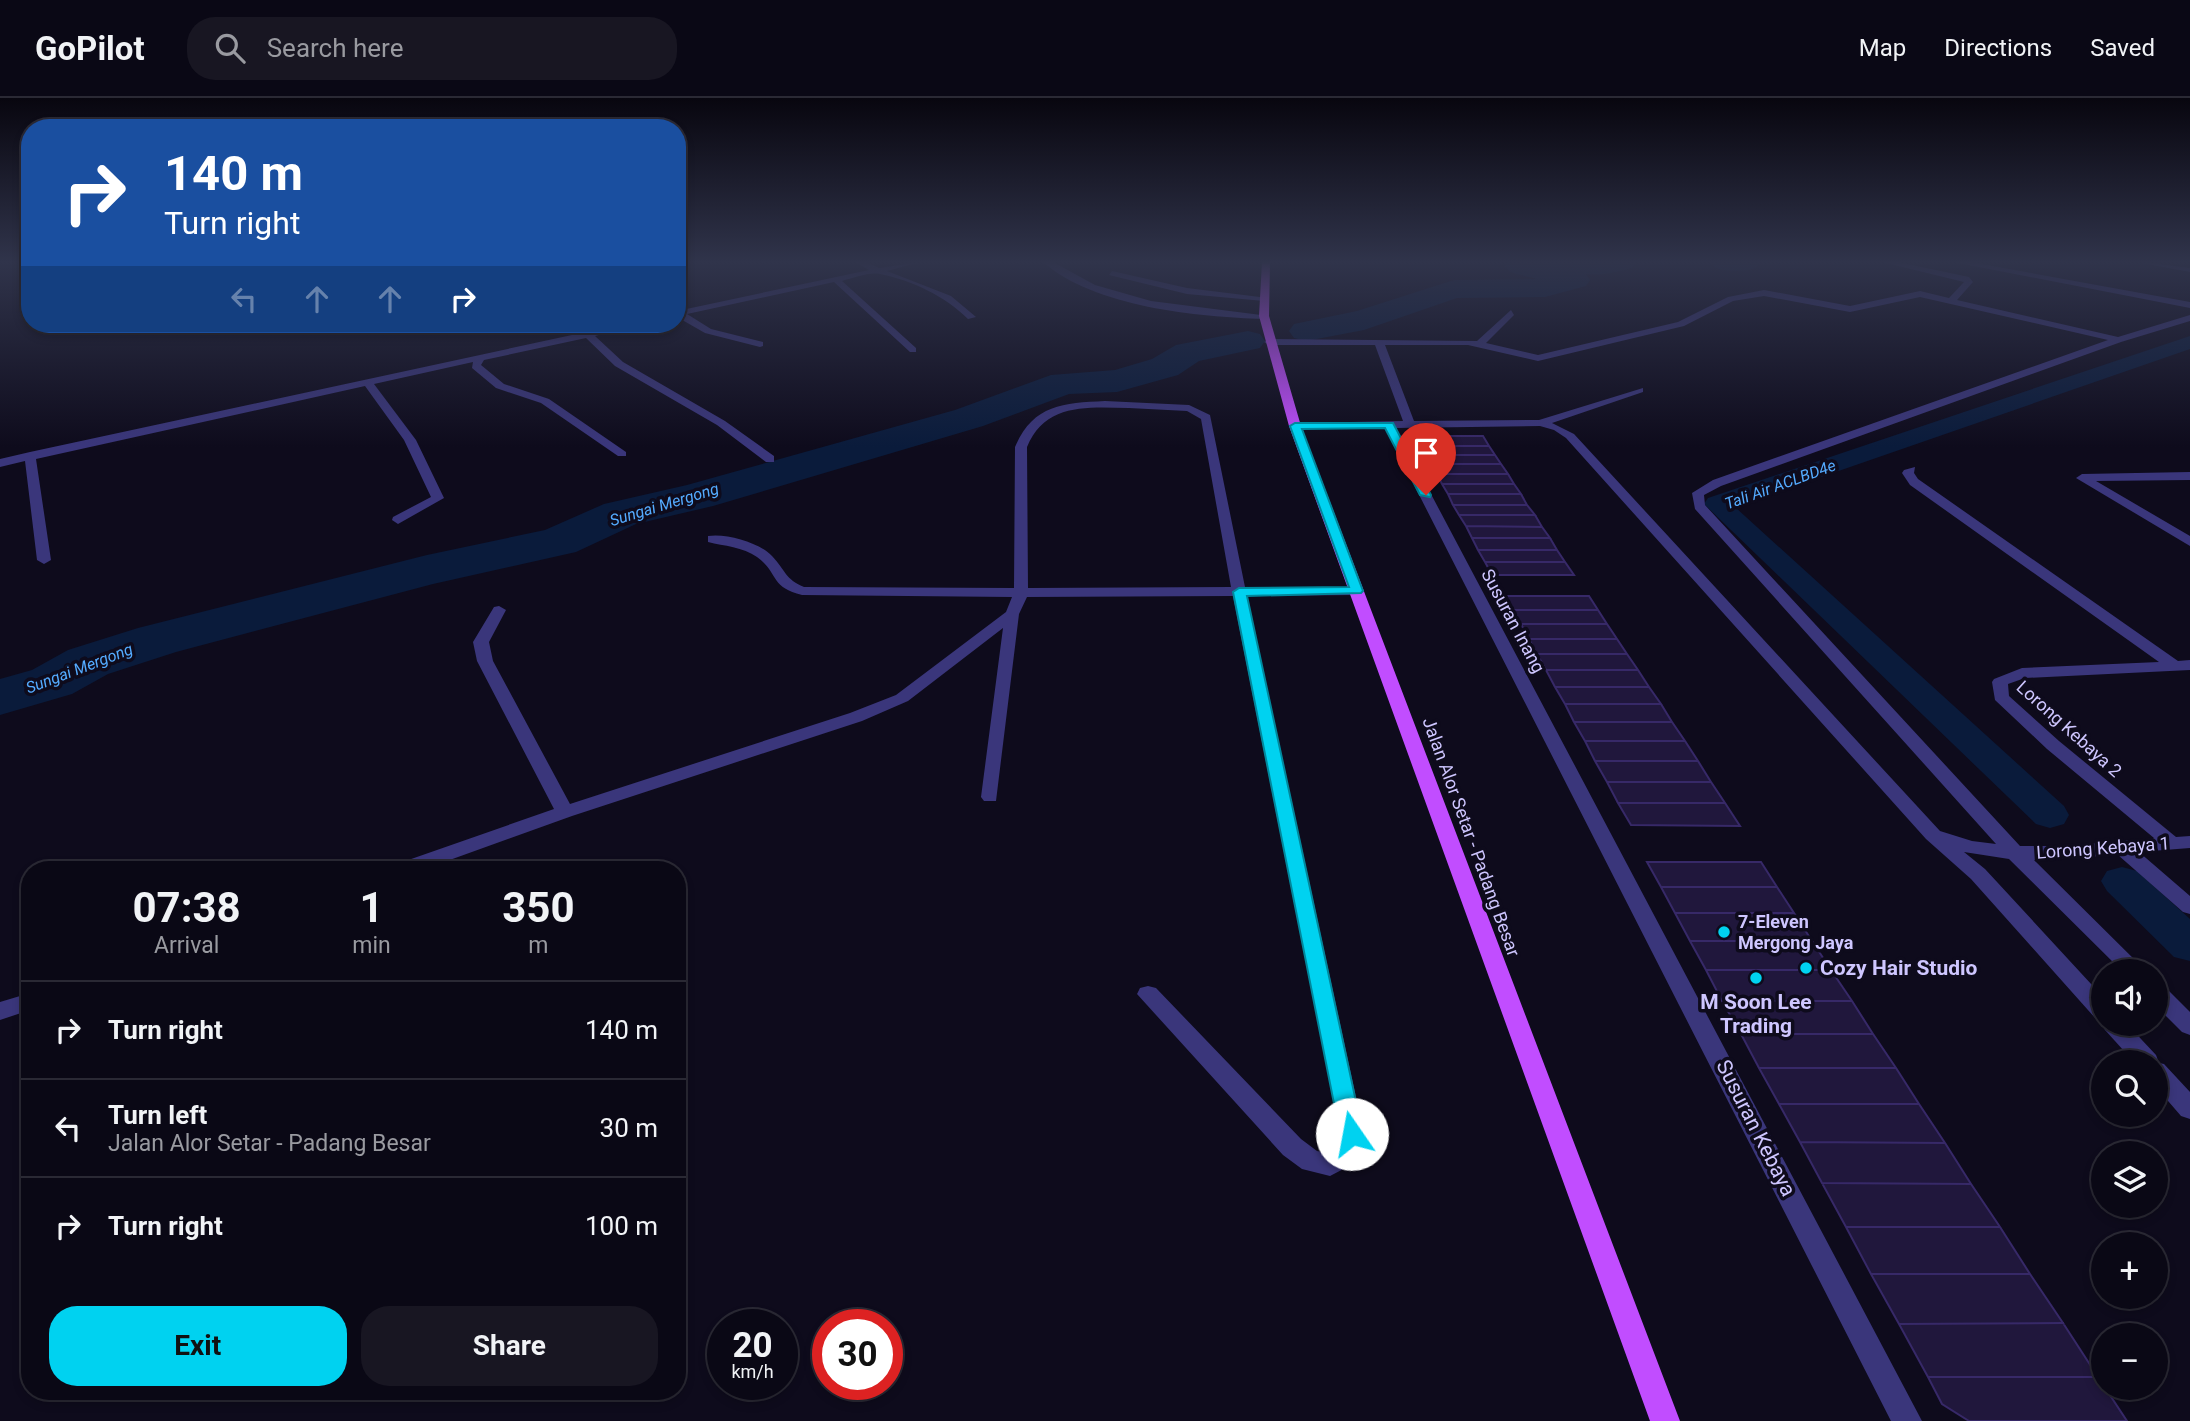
<!DOCTYPE html>
<meta charset="utf-8">
<style>
:root{--surface:#0a0815;--page:#181622;--text:#f1f3f6;--muted:#999aa0;--line:#2a2934;--accent:#00d2f0}
body{margin:0;font-family:Roboto,sans-serif;background:var(--page);color:var(--text);height:100vh;display:flex;flex-direction:column;font-size:26px;white-space:nowrap}
*{box-sizing:border-box;margin:0}
p{font-size:23px;color:var(--muted)}
.icon{flex:none;width:38px;height:38px;fill:none;stroke:currentColor;stroke-width:2;stroke-linecap:round;stroke-linejoin:round}
.map{position:relative;flex:1;overflow:hidden}
.sheet{position:absolute;left:21px;top:763px;width:665px;height:539px;display:flex;flex-direction:column;background:var(--surface);border-radius:28px;box-shadow:0 4px 10px #0003,0 0 0 2px var(--line)}
.sheet>*{flex:none}
.banner{position:absolute;left:21px;top:21px;width:665px;height:214px;border-radius:28px;box-shadow:0 4px 10px #0003,0 0 0 2px var(--line);background:#1a4fa0;color:#fff;overflow:hidden}
.buttons{position:absolute;left:2091px;top:861px;display:grid;gap:14px}
.buttons a{display:grid;place-items:center;width:77px;height:77px;border-radius:50%;background:var(--surface);box-shadow:0 4px 10px #0003,0 0 0 2px var(--line);font-size:35px}
.speed{position:absolute;left:707px;top:1211px;display:flex;gap:14px;font-size:35px;font-weight:700;text-align:center}
.speed>*{display:grid;place-content:center;width:91px;height:91px;border-radius:50%;background:var(--surface);box-shadow:0 4px 10px #0003,0 0 0 2px var(--line);line-height:1}
.speed small{font-size:18px;font-weight:400}
.speed .limit{border:10px solid #d22;background:#fff;color:#111}
.pin{position:absolute;display:grid;place-items:center;width:60px;height:60px;color:#fff;margin:-72px -30px;border-radius:50% 50% 50% 0;rotate:-45deg;box-shadow:0 0 7px #0007}
.pin .icon{rotate:45deg}
.me{position:absolute;width:77px;margin:-38px;rotate:348deg;stroke-linejoin:round;filter:drop-shadow(0 0 5px #0008)}
.turn{display:flex;align-items:center;gap:24px;height:147px;padding:0 28px;font-size:32px}
.turn .icon{width:91px;height:91px;stroke-width:2.5}
.turn b{display:block;font-size:49px;line-height:60px}
.lanes{display:flex;align-items:center;height:66px;padding:0 28px;background:#0003;justify-content:center;gap:35px;direction:ltr}
.lanes .off{opacity:.35}
.eta{display:flex;justify-content:space-evenly;align-items:center;height:119px;text-align:center}
.eta b{font-size:42px;font-weight:700;line-height:49px}
.primary-button{display:flex;gap:14px;margin-top:auto;padding:14px 28px}
.primary-button a{flex:1;height:80px;border-radius:28px;background:var(--accent);color:#111;font-size:28px;font-weight:700;line-height:80px;text-align:center}
.primary-button a+a{background:var(--page);color:var(--text)}
ul{padding:0;list-style:none}
li{display:flex;align-items:center;gap:21px;height:98px;padding:0 28px;border-top:2px solid var(--line)}
li div{flex:1}
li b{display:block;font-size:26px}
li em{font-style:normal}
header{display:flex;align-items:center;gap:42px;box-sizing:border-box;height:98px;padding:0 35px;background:var(--surface);border-bottom:2px solid var(--line)}
header strong{font-size:33px}
nav{display:flex;gap:38px;margin-inline-start:auto;font-size:24px}
.search{width:490px;height:63px;background:var(--page);display:flex;align-items:center;gap:18px;box-sizing:border-box;padding:0 24px;border-radius:28px;color:var(--muted);font-size:26px}
.map>svg:first-child{display:block}
</style>
<header>
<strong>GoPilot</strong>
<div class="search"><svg class="icon" aria-label="search" viewBox="0 0 24 24"><circle cx="10" cy="10" r="6"/><path d="M15 15l6 6"/></svg>Search here</div>
<nav><a>Map</a><a>Directions</a><a>Saved</a></nav>
</header>
<div class="map">
<svg width="2190" height="1323" viewBox="0 0 2190 1323">
<rect width="100%" height="100%" fill="#0e0b1c"/>
<g fill="none" stroke-linecap="round" stroke-linejoin="round">
<path fill="#0a1b3b" fill-rule="evenodd" d="M2190,238V251L1735,409L2064,708L2069,717L2064,726L2050,730L2036,726L1704,406L1708,400Z
M2122,769L2137,773L2190,821V863L2174,859L2107,793L2101,783L2107,773Z"/>
<path fill="#0a1b3b" fill-rule="evenodd" d="M1508,164H1637L1632,170C1616,174 1603,178 1586,176L1590,182L1586,188L1545,199L1457,200L1364,232L1306,243L1294,240L1289,233L1294,226L1357,213L1454,182L1537,181L1510,174L1505,168Z
M1710,164H1761L1756,170C1742,174 1729,174 1715,170Z
M1248,233L1260,236L1265,243L1260,250L1199,263L1178,277L1117,294L1069,296L983,328L713,408L636,426L576,454L433,486L176,554L108,576L72,596L0,617V581L32,572L68,552L138,530L427,457L545,432L604,406L687,387L955,312L1051,277L1115,272L1152,261L1176,247Z"/>
</g>
<path fill="#20173c" stroke="#372968" stroke-width="2" d="M1434,338H1483L1489,348H1421Z
M1421,348H1489L1495,357H1426Z
M1426,357H1495L1501,366H1432Z
M1432,366H1501L1508,376H1437Z
M1437,376H1508L1514,386H1442Z
M1442,386H1514L1521,396H1448Z
M1448,396H1521L1527,407H1453Z
M1453,407H1527L1535,417H1459Z
M1459,417H1535L1542,429L1466,428Z
M1466,428L1542,429L1550,440H1472Z
M1472,440H1550L1557,452H1478Z
M1478,452H1557L1565,464H1485Z
M1485,464H1565L1574,477H1492Z
M1505,498H1589L1598,512H1513Z
M1513,512H1598L1607,526H1521Z
M1521,526H1607L1617,541H1529Z
M1529,541H1617L1627,556H1537Z
M1537,556H1627L1638,572H1546Z
M1546,572H1638L1649,589H1555Z
M1555,589H1649L1661,606H1565Z
M1565,606H1661L1672,624H1574Z
M1574,624H1672L1685,643H1585Z
M1585,643H1685L1698,663H1595Z
M1595,663H1698L1711,684H1607Z
M1607,684H1711L1725,705H1618Z
M1618,705H1725L1740,728L1631,727Z
M1647,764H1761L1777,789H1661Z
M1661,789H1777L1794,815H1675Z
M1675,815H1794L1812,843H1690Z
M1690,843H1812L1831,872H1706Z
M1706,872H1831L1852,903H1722Z
M1722,903H1852L1873,936H1741Z
M1741,936H1873L1896,970H1759Z
M1759,970H1896L1919,1006H1779Z
M1779,1006H1919L1945,1045L1800,1044Z
M1800,1044L1945,1045L1971,1086L1822,1085Z
M1822,1085L1971,1086L2000,1129H1846Z
M1846,1129H2000L2030,1176H1871Z
M1871,1176H2030L2063,1225L1899,1226Z
M2063,1225L2098,1279H1928L1899,1226Z
M1928,1279H2098L2127,1323H1969L1942,1306Z"/>
<g fill="none" stroke-linecap="round" stroke-linejoin="round">
<path fill="#3a367b" fill-rule="evenodd" d="M855,164H866L879,170L920,164L887,173L951,198L976,219L968,221C945,198 911,182 880,176C869,174 853,180 842,183L916,250V254H910L834,184L687,216L711,231L763,244V248L760,249L705,235L677,219V213L869,172Z
M1043,164H1053L1095,187L1151,203L1269,218L1264,221C1198,219 1094,209 1043,164Z
M1882,164H1898L1969,179L1973,184L1957,202L2118,239L2190,217V223L2121,244L1721,388L1704,397L1705,407L2020,748H2065L2154,740L2047,651L1995,602L1992,584L1994,581L2022,570L2159,564L1910,387L1902,375L1904,372L1915,369L1914,375L1918,381L2178,563L2190,562V572L2025,580L2008,586L2009,598L2059,643L2176,739L2190,738V750L2139,754L2190,798V816L2183,814L2118,757L2034,762L2146,873H2122L2009,761L1964,754L1985,771L2104,900V926H2127L2156,957L2159,965L2164,966L2190,994V1021L2181,1018L2156,989V964H2134L2105,932L2102,926L2103,923L2096,921L1971,781L1926,741L1566,340L1554,332L1540,328L1396,330L1922,1323H1891L1385,330L1295,331L1289,328L1295,325L1403,323L1375,247H1269L1264,244L1269,241L1477,243L1511,212L1514,217L1486,245L1538,257L1678,224L1728,199L1764,192L1850,208L1920,193L1949,200L1964,184ZM1764,198L1850,214L1920,199L2108,242L1713,382L1692,395L1695,411L1996,746L1972,743L1940,733L1574,336L1552,325L1643,294V290L1539,322L1414,323L1385,247H1468L1538,263L1684,228L1733,203Z
M1953,164H1971L2190,204V210Z
M2143,164L2190,170V174L2147,166Z
M1112,173L1187,190L1268,200L1264,203L1187,196L1109,177Z
M623,226H640L595,238L623,264L725,323L774,358V364H766L717,327L615,268L586,240L484,262L481,267L504,286L549,301L626,354V358H618L541,305L496,290L472,270L473,264L374,286L416,342L444,400L398,426L392,422L393,419L431,399L404,342L365,288L36,361L51,462L44,466L37,462L25,363L0,369V361L30,354Z
M1105,303L1189,307L1210,317L1245,489H1357L1364,493L1357,497L1247,498L1364,1036L1353,1066L1330,1078L1302,1071L1283,1057L1137,896L1140,890L1148,888L1156,890L1301,1041L1317,1053L1327,1055L1334,1051L1340,1036L1233,498L1027,499L1019,516L996,703H984L981,699L1003,530L908,603L862,623L572,718L422,772H391L394,767L554,711L477,563L473,544L494,509L499,508L506,512L489,544L493,563L570,706L850,615L896,597L1006,514L1012,499L802,497C769,489 779,475 757,459C743,449 724,448 708,444V438C727,435 760,445 772,458C786,473 785,481 804,489L1014,490L1015,349C1033,307 1062,305 1105,303ZM1129,310L1187,313L1201,321L1231,489L1028,490L1027,349C1045,305 1087,309 1129,310Z
M2190,374V382L2096,383L2190,438V448L2076,380L2082,376Z
M2156,886L2164,888L2190,914V937L2182,934L2156,908Z
M30,895V912L0,922V904Z"/>
<path fill="#c14dff" fill-rule="evenodd" d="M1262,164H1270L1269,218L1301,328L1680,1323H1650L1289,328L1259,218Z"/>
</g>
<linearGradient id="sky" x2="0" y2="1"><stop stop-color="#08060f"/><stop offset="0.47" stop-color="#30344b"/><stop offset="1" stop-color="#30344b" stop-opacity="0"/></linearGradient>
<rect width="2190" height="349" fill="url(#sky)"/>
<path fill="#00d2f0" stroke="#00889c" stroke-width="2" d="M1393,325L1431,397L1430,399L1420,397L1385,330L1302,331L1363,493L1361,495L1247,498L1363,1036L1359,1043L1352,1046L1344,1043L1340,1036L1233,494L1239,490L1349,489L1290,328L1295,325Z"/>
<g fill="#00d2f0" stroke="#0e0b1c" stroke-width="2.5">
<circle cx="1724" cy="834" r="7"/>
<circle cx="1806" cy="870" r="7"/>
<circle cx="1756" cy="880" r="7"/>
</g>
<g text-anchor="middle" stroke-width="7" stroke-linejoin="round" paint-order="stroke">
<g font-size="16" font-style="italic" fill="#54abff" stroke="#0e0b1c">
<text transform="translate(1780 386) rotate(-20)" y="6">Tali Air ACLBD4e</text>
<text transform="translate(664 406) rotate(-17)" y="6">Sungai Mergong</text>
<text transform="translate(79 570) rotate(-21)" y="6">Sungai Mergong</text>
</g>
<g font-size="18" fill="#cec6ff" stroke="#0e0b1c">
<text transform="translate(1513 523) rotate(62)" y="6">Susuran Inang</text>
<text transform="translate(2069 631) rotate(42)" y="6">Lorong Kebaya 2</text>
<text transform="translate(1471 739) rotate(70)" y="6">Jalan Alor Setar - Padang Besar</text>
<text transform="translate(2103 750) rotate(-4)" y="6">Lorong Kebaya 1</text>
</g>
<g font-size="18" font-weight="bold" fill="#cec6ff" stroke="#0e0b1c" text-anchor="start">
<text x="1738" y="830">7-Eleven<tspan x="1738" dy="21">Mergong Jaya</tspan></text>
</g>
<g font-size="21" font-weight="bold" fill="#cec6ff" stroke="#0e0b1c" text-anchor="start">
<text x="1820" y="877">Cozy Hair Studio</text>
<text x="1756" y="911" text-anchor="middle">M Soon Lee<tspan x="1756" dy="24">Trading</tspan></text>
</g>
<g font-size="21" fill="#cec6ff" stroke="#0e0b1c">
<text transform="translate(1756 1030) rotate(63)" y="7">Susuran Kebaya</text>
</g>
</g>
</svg>
<div class="buttons">
<a><svg class="icon" aria-label="sound" viewBox="0 0 24 24"><path d="M4 9h4l5-4v14l-5-4H4zM17 9q2 3 0 6"/></svg></a>
<a><svg class="icon" aria-label="search" viewBox="0 0 24 24"><circle cx="10" cy="10" r="6"/><path d="M15 15l6 6"/></svg></a>
<a><svg class="icon" aria-label="layers" viewBox="0 0 24 24"><path d="M12 4l9 5-9 5-9-5zM3 14l9 5 9-5"/></svg></a>
<a>+</a>
<a>−</a>
</div>
<div class="speed"><div>20<small>km/h</small></div><div class="limit">30</div></div>
<div class="pin" style="left:1426px;top:397px;background:#d93025"><svg class="icon" aria-label="arrive" viewBox="0 0 24 24"><path d="M6 21V4h12l-3 4 3 4H6"/></svg></div>
<svg class="me" style="left:1352px;top:1036px" viewBox="-20 -20 40 40"><circle r="19" fill="#fff"/><path d="M0-13L10 11 0 6-10 11z" fill="#00d2f0"/></svg>
<div class="banner">
<div class="turn"><svg class="icon" aria-label="right" viewBox="0 0 24 24"><path d="M7 20v-9h11M14 6l5 5-5 5"/></svg><div><b>140 m</b>Turn right</div></div>
<div class="lanes"><svg class="icon off" aria-label="left" viewBox="0 0 24 24"><path d="M17 20v-9H6M10 6l-5 5 5 5"/></svg><svg class="icon off" aria-label="ahead" viewBox="0 0 24 24"><path d="M12 20V5M6 11l6-6 6 6"/></svg><svg class="icon off" aria-label="ahead" viewBox="0 0 24 24"><path d="M12 20V5M6 11l6-6 6 6"/></svg><svg class="icon" aria-label="right" viewBox="0 0 24 24"><path d="M7 20v-9h11M14 6l5 5-5 5"/></svg></div>
</div>
<section class="sheet">
<div class="eta">
<div><b>07:38</b><p>Arrival</p></div>
<div><b>1</b><p>min</p></div>
<div><b>350</b><p>m</p></div>
</div>
<ul>
<li><svg class="icon" aria-label="right" viewBox="0 0 24 24"><path d="M7 20v-9h11M14 6l5 5-5 5"/></svg><div><b>Turn right</b></div><em>140 m</em></li>
<li><svg class="icon" aria-label="left" viewBox="0 0 24 24"><path d="M17 20v-9H6M10 6l-5 5 5 5"/></svg><div><b>Turn left</b><p>Jalan Alor Setar - Padang Besar</p></div><em>30 m</em></li>
<li><svg class="icon" aria-label="right" viewBox="0 0 24 24"><path d="M7 20v-9h11M14 6l5 5-5 5"/></svg><div><b>Turn right</b></div><em>100 m</em></li>
</ul>
<div class="primary-button"><a>Exit</a><a>Share</a></div>
</section>
</div>
